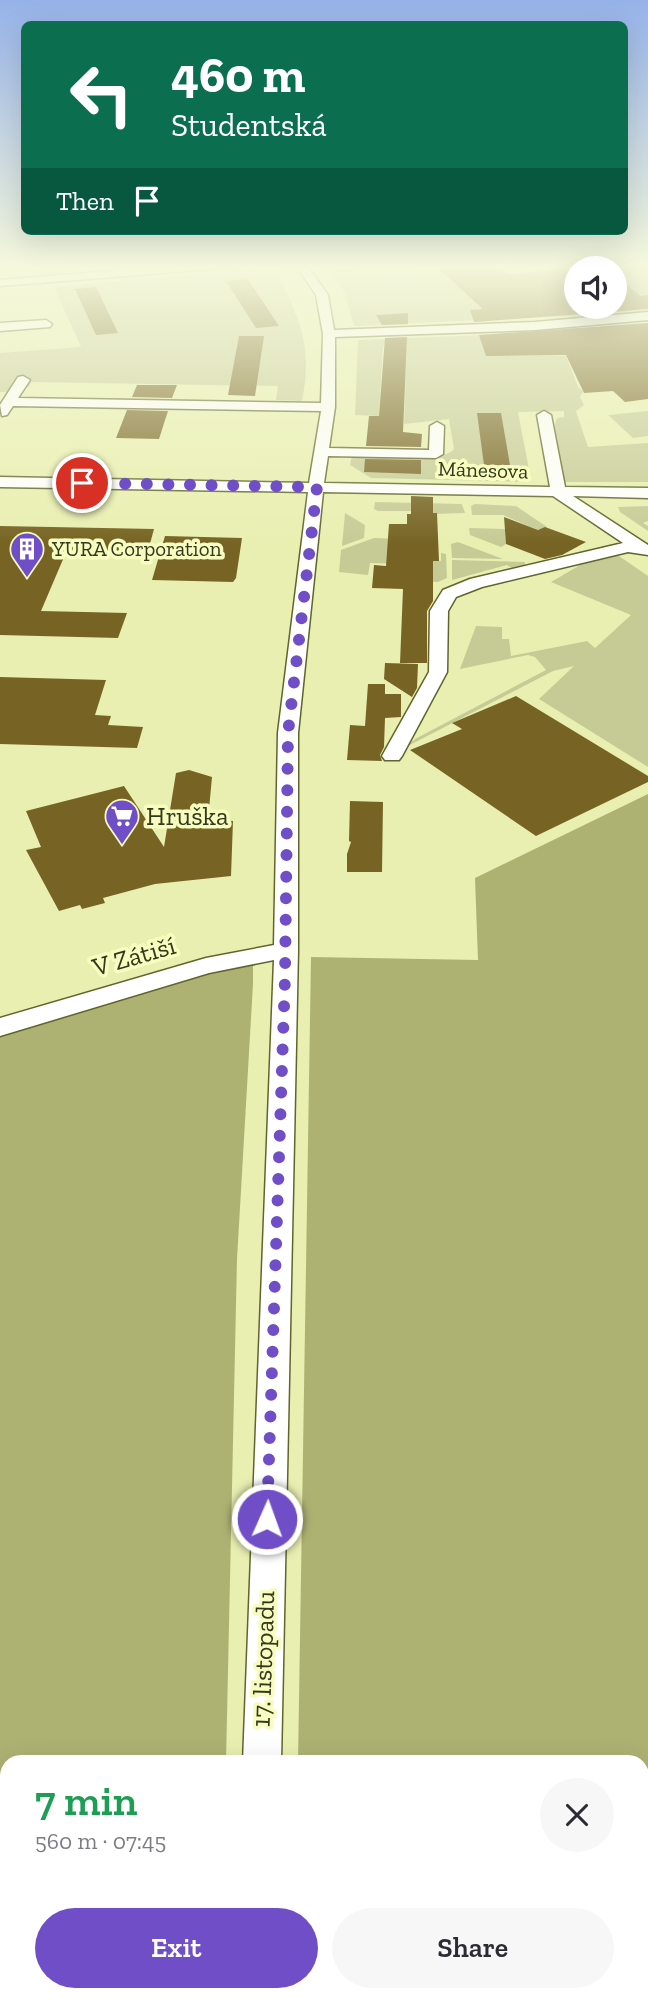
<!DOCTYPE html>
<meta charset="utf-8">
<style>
:root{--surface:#fff;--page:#f7f7f7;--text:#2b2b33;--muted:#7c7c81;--accent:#704ec7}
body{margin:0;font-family:"Zilla Slab",serif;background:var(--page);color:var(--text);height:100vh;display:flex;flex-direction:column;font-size:26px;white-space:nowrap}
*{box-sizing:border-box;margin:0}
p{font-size:23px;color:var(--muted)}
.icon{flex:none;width:38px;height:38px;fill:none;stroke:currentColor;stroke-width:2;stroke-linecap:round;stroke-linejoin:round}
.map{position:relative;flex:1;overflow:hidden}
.side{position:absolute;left:0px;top:1755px;width:649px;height:247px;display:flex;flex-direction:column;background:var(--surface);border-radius:21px 21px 0 0;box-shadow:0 7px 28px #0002}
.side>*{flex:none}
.top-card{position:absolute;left:21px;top:21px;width:607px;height:214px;border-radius:10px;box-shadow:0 7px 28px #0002;background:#0b6e4f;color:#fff;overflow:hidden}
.buttons{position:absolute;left:564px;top:256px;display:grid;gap:14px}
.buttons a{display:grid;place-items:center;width:63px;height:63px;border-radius:50%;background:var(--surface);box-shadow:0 7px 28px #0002;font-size:35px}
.pin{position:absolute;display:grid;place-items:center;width:60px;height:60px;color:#fff;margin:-30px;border:4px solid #fff;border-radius:50%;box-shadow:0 2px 7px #0007}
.me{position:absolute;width:77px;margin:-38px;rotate:2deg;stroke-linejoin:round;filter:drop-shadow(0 0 5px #0008)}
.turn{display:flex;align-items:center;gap:24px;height:147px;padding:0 35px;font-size:32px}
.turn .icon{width:91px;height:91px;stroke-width:2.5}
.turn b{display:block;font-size:49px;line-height:60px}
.then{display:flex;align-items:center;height:66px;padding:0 35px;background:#0003;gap:14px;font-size:26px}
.round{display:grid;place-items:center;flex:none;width:74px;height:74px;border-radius:37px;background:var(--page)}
.overview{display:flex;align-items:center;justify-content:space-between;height:119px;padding:0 35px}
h1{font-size:42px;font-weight:600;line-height:52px;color:#1e9e55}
.button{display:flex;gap:14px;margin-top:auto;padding:14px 35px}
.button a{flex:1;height:80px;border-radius:42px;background:var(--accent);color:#fff;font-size:28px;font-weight:600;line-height:80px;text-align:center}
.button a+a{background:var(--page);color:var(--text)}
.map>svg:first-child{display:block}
</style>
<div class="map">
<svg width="648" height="2001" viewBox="0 0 648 2001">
<rect width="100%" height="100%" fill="#e9efb1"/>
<path fill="#c6cb96" d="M334,264H439L350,272L355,277L450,269L445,275L466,294L576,285L566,300L585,315L357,326L354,325L344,292L329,267Z
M607,264H648V309L593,315L581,306H614V282L628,280Z
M255,269L277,271C300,322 313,344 302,401L276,400L278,386L31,382L29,387L13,386L7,392H0V353L81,347L54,287Z
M583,331L485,352L486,356H566L578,387L583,391L580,397L584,405L576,411L588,447L648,443V482H564L552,433L557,418L564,417V411L518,412L531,480L528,482L371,478L350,465L352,456C373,457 441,465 454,449L449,419L404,424L407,342L386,341L383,347L379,416L355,415L358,340Z
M648,411V436L633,438L608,415Z
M375,502L462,504L465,513L433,514L426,511H378L374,509Z
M475,504L516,506L547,527L538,530L503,515H472L471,506Z
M648,506V521L643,523L648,526V531L620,512L618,507Z
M345,513L365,525L364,538L342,546Z
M469,528L505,529L506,544L501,547L470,535Z
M374,538L400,539L431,561H441V553L446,554L447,578L438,582L411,581L403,564L370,563L368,575L339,572L341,550Z
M458,542L503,559L452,558L451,544Z
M616,554L648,576V767L539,699L574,666L553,671L406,747L415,739L546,670L535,657L528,655L460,669L476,626L502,627V639H509L511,656L587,641L595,648L631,615L551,582L587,561Z
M452,560L525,562V568L515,570L507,565L452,580Z"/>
<path fill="#adb273" d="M648,794V2001H318L316,1995H642V1762H298L311,957L478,960L475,878Z
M240,951L253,961V984L237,1259L226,1762H7V1995H220V2001H0V1024Z"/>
<path fill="#776424" d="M433,264H496L507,274L576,268V306H614V276L641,296L648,295V309L474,322L470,310L483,309Z
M248,279L279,326L256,328L226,281Z
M96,287L101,297L118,333L96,335L75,289Z
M408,313V324L382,325L376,315Z
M648,323V399L625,402L613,391L584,393L566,355L486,356L479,335Z
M239,336H264L255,396L228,395Z
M407,337L403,432L422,434L421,447L366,446L369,416H379L385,338Z
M137,385H177L172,398L132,397Z
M127,410L168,411L159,439L116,438Z
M477,413H501L510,465H484Z
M365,459L421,460V474L364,472Z
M411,496L433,497V513H437L439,561H433V601L427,611V663H400L403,589L372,588L374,565L386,566L389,524H407V514H411Z
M504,517L538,530L545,527L586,542L562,555L545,559L506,544Z
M0,526L154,529L148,551L67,550L41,611L127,613L118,638L0,635Z
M165,536L242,538L236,578L233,582L152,580Z
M385,663L418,664L417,688L412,697L384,679Z
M0,677L106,680L95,715L111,716L108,725L143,727L137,748L0,744Z
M368,684H385V694H401V717L385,718L384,747L380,755L382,761L347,760L350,725L365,726Z
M516,696L648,776V782L536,836L410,750L462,729L452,723Z
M189,770L212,777L208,820L233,821L231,876L155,884L103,898L105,903L82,909L80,905L59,911L26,850L41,847L26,811L124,786L164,847L176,773Z
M350,801L383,802L382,872H347V854L351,842L349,841Z"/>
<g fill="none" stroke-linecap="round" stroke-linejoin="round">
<g stroke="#61652b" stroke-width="3">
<path id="minor" d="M195,264H244L239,267L0,286V280Z
M295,264H306L328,295L334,330L535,322L648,312V320L535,330L335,337V407L329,448L429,450L430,426L437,422L444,426L443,454L436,458L328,456L324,483L550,487L537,415L544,411L551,415L565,487L648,488V498L573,496L648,545V555L628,552L482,587L456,597L448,611L447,672L402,756L399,760H385L382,756L429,672L430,611L443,590L470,579L623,543L553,496L323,492L298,733V950L281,1762H243L274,960L209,973L0,1036V1018L206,958L274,945L278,733L308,492L0,487V477L309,483L321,411L13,406L7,415L2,416L0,405L18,377L23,376L30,380L18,398L321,403L323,334L316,295Z
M46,320L52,324L50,327L0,331V323Z
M252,1995H294L295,2001H253Z"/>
</g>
<use href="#minor" fill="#fff" fill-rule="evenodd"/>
</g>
<linearGradient id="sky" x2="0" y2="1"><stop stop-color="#95b2e9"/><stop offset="0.49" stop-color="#f5f8dc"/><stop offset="1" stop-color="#f5f8dc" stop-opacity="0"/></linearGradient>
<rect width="648" height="544" fill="url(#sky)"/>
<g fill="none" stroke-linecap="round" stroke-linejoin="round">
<path stroke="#704ec7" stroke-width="12" stroke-dasharray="0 21.6" d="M82,483L317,487L288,733L285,977L267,1519"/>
</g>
<defs>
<g id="building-pin" transform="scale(1.75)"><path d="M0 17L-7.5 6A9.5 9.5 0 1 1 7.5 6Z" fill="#704ec7" stroke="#f7fdbe"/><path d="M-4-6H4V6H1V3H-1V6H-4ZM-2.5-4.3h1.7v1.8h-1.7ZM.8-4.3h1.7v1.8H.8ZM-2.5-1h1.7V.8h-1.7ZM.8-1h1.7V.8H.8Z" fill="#fff"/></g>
<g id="supermarket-pin" transform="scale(1.75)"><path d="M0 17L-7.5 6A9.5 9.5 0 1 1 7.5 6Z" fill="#704ec7" stroke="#f7fdbe"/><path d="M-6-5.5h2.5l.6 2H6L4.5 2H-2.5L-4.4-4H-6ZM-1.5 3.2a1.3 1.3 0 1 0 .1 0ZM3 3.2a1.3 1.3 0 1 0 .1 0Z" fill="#fff"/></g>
</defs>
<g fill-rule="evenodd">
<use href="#building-pin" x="27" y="549"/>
<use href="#supermarket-pin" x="122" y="816"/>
</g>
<g text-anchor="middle" stroke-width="7" stroke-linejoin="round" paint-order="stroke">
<g font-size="21" fill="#35371e" stroke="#f7fdbe">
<text transform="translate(483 470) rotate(2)" y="7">Mánesova</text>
</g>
<g font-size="21" fill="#35371e" stroke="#f7fdbe" text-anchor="start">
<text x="52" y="556">YURA Corporation</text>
</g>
<g font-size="26" fill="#35371e" stroke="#f7fdbe" text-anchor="start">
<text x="146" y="825">Hruška</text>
</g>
<g font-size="26" fill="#35371e" stroke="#f7fdbe">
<text transform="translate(134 956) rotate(-16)" y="9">V Zátiší</text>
<text transform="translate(263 1659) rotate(-88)" y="9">17. listopadu</text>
</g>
</g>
</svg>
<div class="buttons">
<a><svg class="icon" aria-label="sound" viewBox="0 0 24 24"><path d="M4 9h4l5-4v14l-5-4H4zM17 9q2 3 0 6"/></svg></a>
</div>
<div class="pin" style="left:82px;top:483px;background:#d93025"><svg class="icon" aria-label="arrive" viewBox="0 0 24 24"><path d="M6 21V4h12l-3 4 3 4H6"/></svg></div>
<svg class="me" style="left:267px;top:1519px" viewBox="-20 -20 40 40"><circle r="17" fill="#704ec7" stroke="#fff" stroke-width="3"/><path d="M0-11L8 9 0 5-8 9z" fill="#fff"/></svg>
<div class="top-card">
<div class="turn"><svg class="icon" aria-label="left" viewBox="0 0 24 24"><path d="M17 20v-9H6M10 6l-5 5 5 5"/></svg><div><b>460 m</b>Studentská</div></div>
<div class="then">Then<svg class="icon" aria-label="arrive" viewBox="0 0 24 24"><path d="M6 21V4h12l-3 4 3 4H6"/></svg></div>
</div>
<section class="side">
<div class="overview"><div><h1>7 min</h1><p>560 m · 07:45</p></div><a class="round"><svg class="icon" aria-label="close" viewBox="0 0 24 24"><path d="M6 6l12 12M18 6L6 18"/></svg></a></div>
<div class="button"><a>Exit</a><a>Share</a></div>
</section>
</div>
